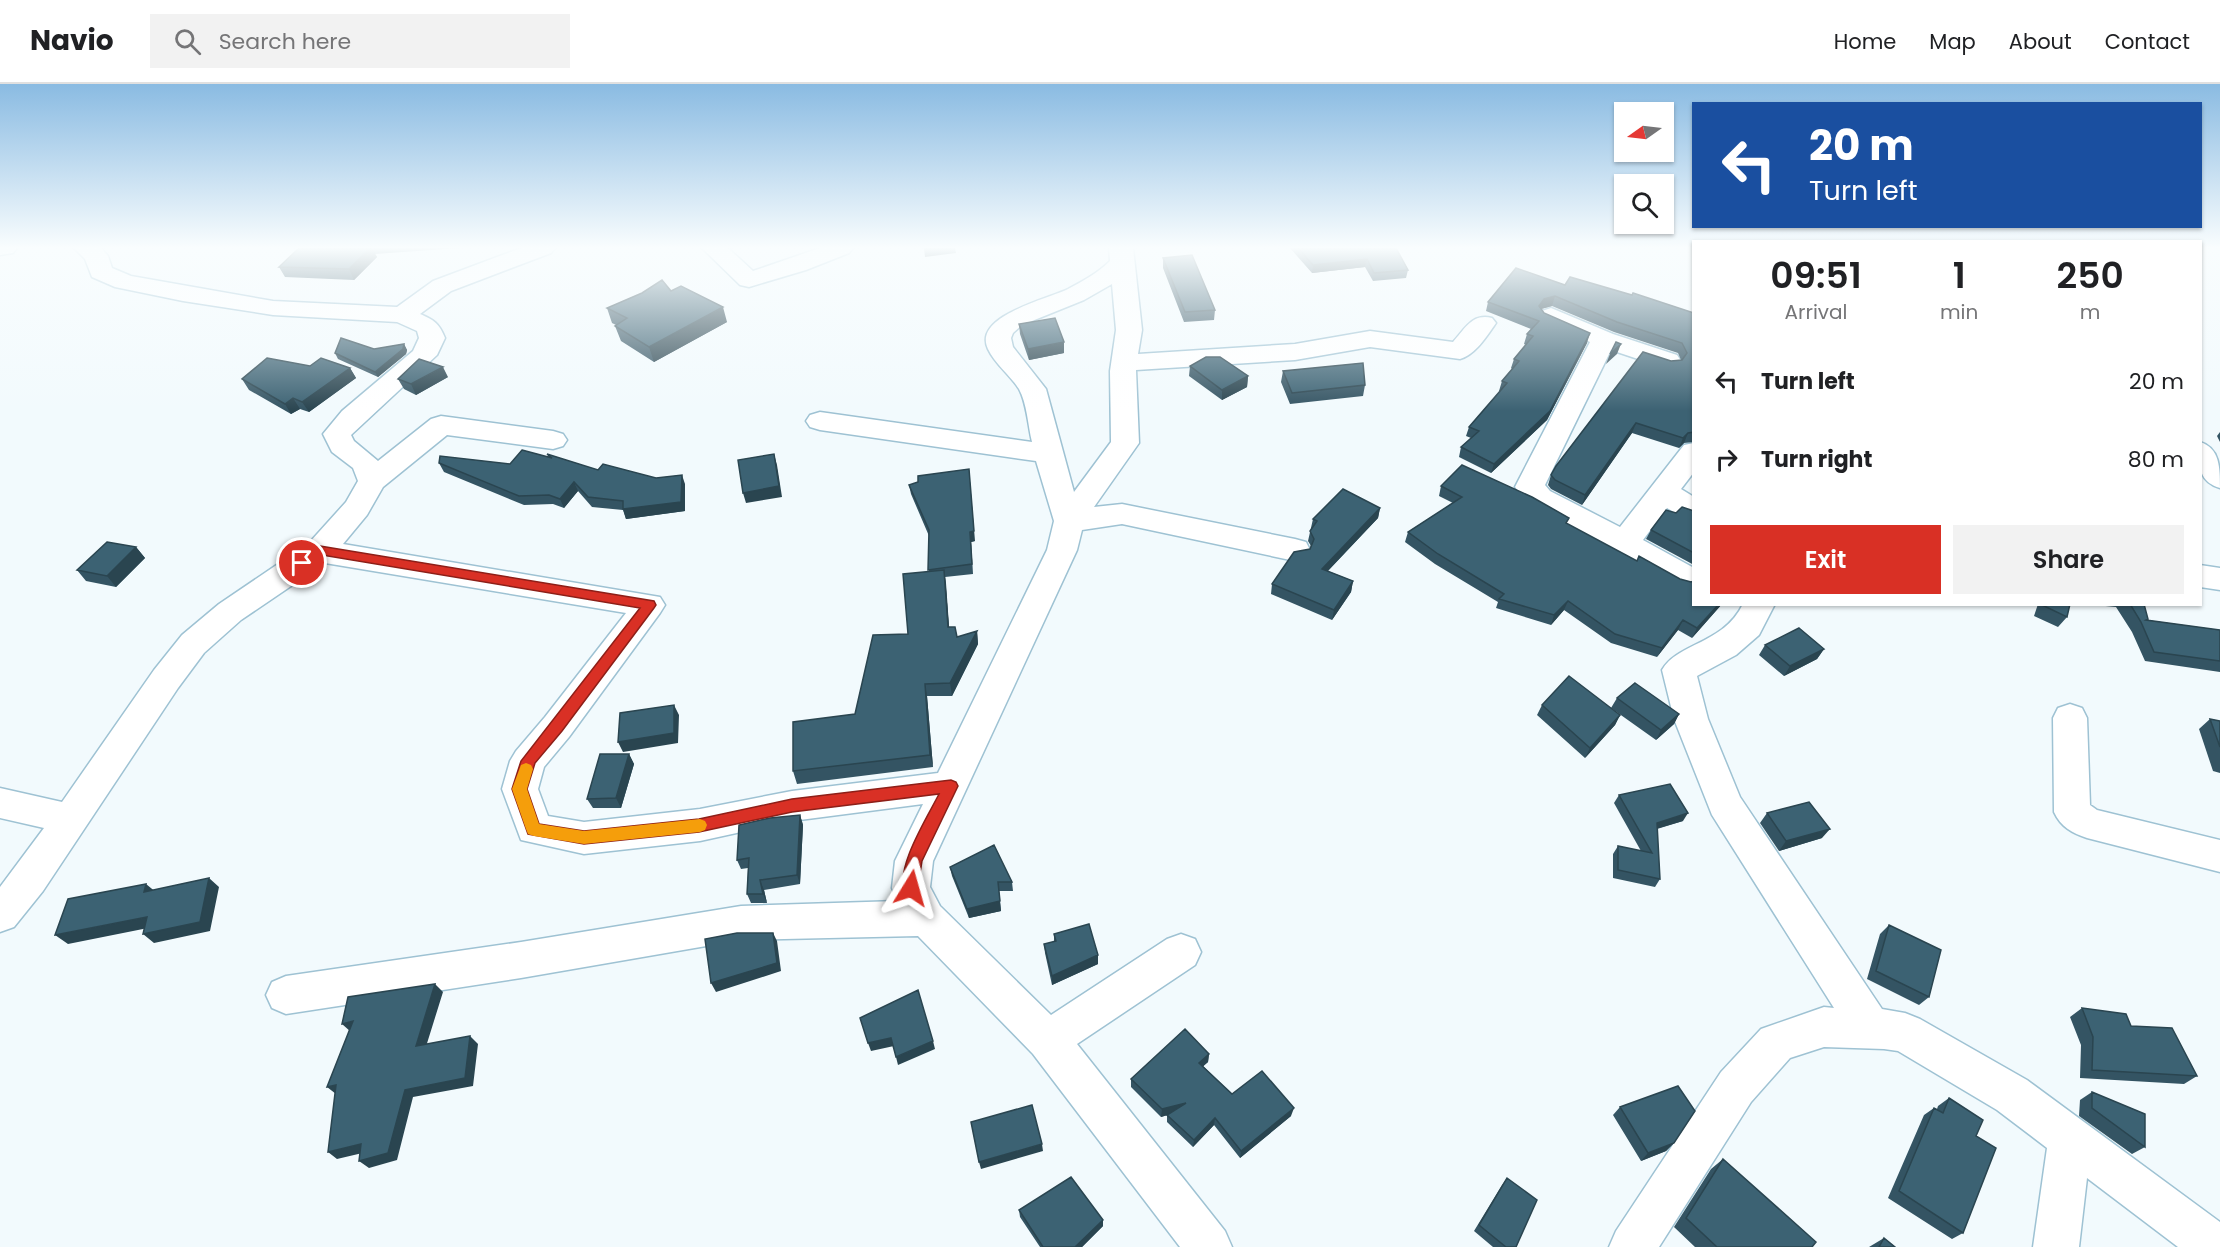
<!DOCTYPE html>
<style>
:root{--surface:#fff;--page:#f2f2f2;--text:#202124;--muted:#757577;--line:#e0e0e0;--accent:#d93025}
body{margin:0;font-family:Poppins,sans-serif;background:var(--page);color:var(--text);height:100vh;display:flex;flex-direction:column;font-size:22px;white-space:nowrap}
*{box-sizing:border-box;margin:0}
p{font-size:20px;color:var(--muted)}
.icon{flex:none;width:33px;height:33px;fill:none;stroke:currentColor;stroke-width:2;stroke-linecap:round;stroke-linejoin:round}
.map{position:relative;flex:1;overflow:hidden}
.drawer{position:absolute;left:1692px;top:156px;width:510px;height:366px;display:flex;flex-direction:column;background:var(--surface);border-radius:0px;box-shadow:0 2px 4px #0004}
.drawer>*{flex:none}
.hud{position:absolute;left:1692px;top:18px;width:510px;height:126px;border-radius:0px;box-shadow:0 2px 4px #0004;background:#1a4fa0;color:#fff;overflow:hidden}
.needle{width:39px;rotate:256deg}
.fabs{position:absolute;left:1614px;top:18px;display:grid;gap:12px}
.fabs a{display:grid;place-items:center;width:60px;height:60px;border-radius:0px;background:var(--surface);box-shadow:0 2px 4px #0004;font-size:30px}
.pin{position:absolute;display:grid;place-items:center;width:51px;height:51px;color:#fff;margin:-26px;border:3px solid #fff;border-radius:50%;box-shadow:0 2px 6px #0007}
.me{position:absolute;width:66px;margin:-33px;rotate:8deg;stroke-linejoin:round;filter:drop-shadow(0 0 4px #0008)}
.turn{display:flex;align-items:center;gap:21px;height:126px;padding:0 18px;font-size:27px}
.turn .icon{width:78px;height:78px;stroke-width:2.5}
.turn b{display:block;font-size:42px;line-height:51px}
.eta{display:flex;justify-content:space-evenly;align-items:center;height:102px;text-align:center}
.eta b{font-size:36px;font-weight:600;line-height:42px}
.button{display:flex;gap:12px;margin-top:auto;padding:12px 18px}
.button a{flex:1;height:69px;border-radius:0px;background:var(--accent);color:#fff;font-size:24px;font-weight:600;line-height:69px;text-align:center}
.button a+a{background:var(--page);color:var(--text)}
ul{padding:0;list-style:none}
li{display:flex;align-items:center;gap:18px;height:78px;padding:0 18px}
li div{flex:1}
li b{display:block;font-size:22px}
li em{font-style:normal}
header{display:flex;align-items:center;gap:36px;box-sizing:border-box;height:84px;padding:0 30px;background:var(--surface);border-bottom:2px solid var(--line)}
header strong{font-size:28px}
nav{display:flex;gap:33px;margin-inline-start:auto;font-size:21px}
.search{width:420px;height:54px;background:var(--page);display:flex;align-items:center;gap:15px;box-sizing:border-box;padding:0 21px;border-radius:0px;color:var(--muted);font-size:22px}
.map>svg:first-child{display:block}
</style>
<header>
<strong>Navio</strong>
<div class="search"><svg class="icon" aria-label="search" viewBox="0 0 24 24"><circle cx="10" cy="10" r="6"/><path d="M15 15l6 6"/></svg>Search here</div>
<nav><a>Home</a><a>Map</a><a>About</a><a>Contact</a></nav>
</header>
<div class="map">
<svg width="2220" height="1163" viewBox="0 0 2220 1163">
<rect width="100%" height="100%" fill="#f2fafd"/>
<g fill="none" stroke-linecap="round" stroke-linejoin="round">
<g stroke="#9ec2d3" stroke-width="3">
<path id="street" d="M0,164H17L13,169L0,171Z
M74,164H101L108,172L112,184L131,192L273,217L397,223L433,197L521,164H555L551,169L451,207L420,230C434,236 439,239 445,254L437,271L351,351L354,357L378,377L431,335L441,332L553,347L563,350L567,356L563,362L553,365L447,351L383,403L367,431L343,460L660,513L665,521L660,529L569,653L544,683L538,705L548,732L584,738L700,725L792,707L938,689L1047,466L1054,437L1036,377L820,346L810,343L806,337L810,331L820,328L1032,358C1028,342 1027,319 1019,305C1010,291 995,280 988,265C972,232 1048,215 1068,205C1083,197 1098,189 1110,177L1109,164H1133L1142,246L1138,270L1295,260L1370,247L1453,258C1465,245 1472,229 1492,234L1496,239C1487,252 1475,271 1460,275L1370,263L1295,276L1136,286L1139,359L1094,423L1122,420L1295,455L1306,458L1310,466L1306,474L1295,477L1122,440L1082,446L1077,466L933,777L930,803L940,822L1051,931L1167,855L1181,850L1195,855L1201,868L1195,881L1077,960L1225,1147L1232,1163H1180L1033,970L918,852L741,856L521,894L286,930L272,924L266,911L272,898L286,892L521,858L741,822L898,817L892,804L895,777L923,720L792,737L700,757L584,770L521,756L502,705L510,677L516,667L545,633L626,529L325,479L241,536L204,569L178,604L43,807L14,843L0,848V803L44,744L0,734V704L62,718L154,586L182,551L219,520L309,459L346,418L358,397L353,384L332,368L323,350L342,327L413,267L419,254L417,247L397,238L273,231L183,217L115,203L92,193L85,175ZM1112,200L1116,246L1110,287L1111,358L1074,408L1046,305L1013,263L1011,254L1013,249L1022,241L1084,216Z
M702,164H728L753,187L820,164H853L849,169L806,186L749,203L740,201Z
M1551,224L1613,250L1677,271L1681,277L1677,283L1668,285L1611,266L1545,401L1550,407L1620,443L1684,361L1694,359V388L1681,405L1694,413V437L1684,434L1667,424L1643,456L1694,484V503L1687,505L1676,502L1530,421L1515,403L1590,258L1542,237L1538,232L1542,227Z
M2200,358C2220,364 2220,384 2220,404C2196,397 2200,379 2200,358Z
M2200,481L2220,484V506L2200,503Z
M1743,520H1775L1759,551L1736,571L1697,592L1708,635L1740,713L1882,925L1905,929L1920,935L2027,996L2220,1138V1163H2178L2087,1094L2079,1163H2033L2047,1064L1997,1026L1898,967L1884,965L1824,963L1790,974L1751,1018L1659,1163H1609L1616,1147L1721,988L1761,945L1824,923L1834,924L1712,731L1674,635L1662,586C1677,559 1724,560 1743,520Z
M2070,620L2082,624L2087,634L2090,721L2097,726L2220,756V788L2087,754C2072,749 2061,743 2054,728L2053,634L2058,624Z"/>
</g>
<use href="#street" fill="#fff" fill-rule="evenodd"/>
</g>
<path fill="#345463" d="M299,164H459L375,170L377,173L354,196L285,193L279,183Z
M1290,164H1396L1408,186L1406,194L1373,197L1365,183L1312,189Z
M1163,174L1215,226L1214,236L1184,238L1163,184Z
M1565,201L1694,229V358L1684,359L1679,364L1632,349L1582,421L1551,405L1548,401L1551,391L1671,277L1681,276L1678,269L1614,248L1552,222L1541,225L1544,229L1587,259L1547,336L1491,389L1459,373L1461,363L1471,354L1466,352L1469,343L1500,307H1499L1502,297L1512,285L1511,284L1514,275L1526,261L1524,260L1527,250L1531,245L1486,227L1488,218Z
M671,207L727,238L654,278L621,257L615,242L616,241L612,239L607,224Z
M1019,240L1064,269L1029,276L1020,250Z
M404,260L407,266L406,270L378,293L338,275L335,269L374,265Z
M310,282L350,284L356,294L309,328L300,325L291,330L249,306L242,295Z
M1190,282L1248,292L1247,303L1222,316L1189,292Z
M1283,287L1365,301L1363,312L1290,320L1281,298Z
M448,293L416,311L404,305L398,295Z
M2220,348V358L2217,352Z
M547,370L598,386L656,394L685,400V427L626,435L623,426L592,423L578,407L564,424L553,420L524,421L444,388L439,379L510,380L549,374Z
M909,401L975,457L971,458L973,490L945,493L949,543L957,553L977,547L978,560L952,612H927L933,683L797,700L793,687L855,630L908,550L929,488V452L911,410Z
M1441,402L1567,440L1637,477L1680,495L1691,498L1722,520L1692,554L1678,546L1657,573L1611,559L1564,526L1551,541L1496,524L1498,518L1435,480L1405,458L1408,448L1453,419L1439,412Z
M1380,424L1378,434L1328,487L1353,497L1351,508L1332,536L1271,510L1272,500L1310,465L1311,462L1308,457L1313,435Z
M1694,427V481L1646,455L1651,446L1676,429Z
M136,463L145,474L116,503L86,497L77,486Z
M2038,520H2070L2067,533L2058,543L2034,532Z
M2094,520H2144L2147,536L2220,546V588L2145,577L2132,548L2116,523L2095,521Z
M1765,561L1824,565L1817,575L1784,592L1759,571Z
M1617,614L1679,630L1674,640L1656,656L1611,624Z
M1542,621L1620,631L1615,641L1585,674L1537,631Z
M2210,635L2220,637V689L2213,687L2199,645Z
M629,670L634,680L621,724H593L587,715Z
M1619,711L1683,737L1657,745L1660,795L1655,803L1613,794V770L1618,762L1641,767L1614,719Z
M1767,729L1822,754L1779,767L1760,739Z
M800,731L803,741L800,800L764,806L767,819H751L747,810L748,784L741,785L737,776Z
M950,783L1012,798L1013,807H999L1001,827L969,834L952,792Z
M1889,841L1929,913L1919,921L1867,895L1880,850Z
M1054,850L1098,871V880L1052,901L1045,869L1044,860L1054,858Z
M2082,924L2131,942L2197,992L2184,1000L2080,994L2081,961L2070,933Z
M1209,970L1208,978L1203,982L1232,1010L1291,1032L1240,1074L1214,1041L1193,1063L1167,1038V1031L1161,1033L1131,1003V995Z
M2092,1008L2145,1063L2132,1070L2079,1032L2080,1016Z
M1949,1014L1976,1052L1963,1149L1952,1155L1888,1114L1924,1031L1934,1024L1937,1025L1938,1022Z
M1620,1023L1674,1059L1666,1067L1641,1077L1613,1031Z
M1723,1075L1812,1163H1695L1674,1143L1711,1085Z
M1507,1094L1516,1163H1493L1474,1147L1502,1101Z
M1019,1126L1103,1142L1082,1163H1040L1020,1133Z
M1884,1154L1895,1163H1869Z"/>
<path fill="#2a4550" d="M370,164H372L377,173L354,196L349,185Z
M924,164H955L956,169L925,173Z
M1367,175L1365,183L1312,189L1313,181Z
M1555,212L1552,222L1541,225L1536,232L1539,222L1544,215Z
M723,223L727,238L654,278L649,263Z
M1590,249L1587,259L1547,336L1491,389L1494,380Z
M1064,258V269L1029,276L1028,265Z
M404,260L407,266L406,270L378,293L375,288Z
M1621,260L1617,270L1606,280L1610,270Z
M443,283L448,293L416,311L411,300Z
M350,284L356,294L309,328L302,318Z
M1248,292L1247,303L1222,316V306Z
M293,314L300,325L291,330L285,320Z
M1636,339L1632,349L1582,421L1585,411Z
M1688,349L1684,359L1679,364L1683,354Z
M774,370L777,381L782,413L746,419L743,409Z
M969,385L975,457L971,458L973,490L970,448Z
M682,391L685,400V427L626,435L623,425Z
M574,398L578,407L564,424L560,415Z
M1380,424L1378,434L1320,495L1322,485Z
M136,463L145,474L116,503L107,492Z
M944,486L946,499L950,556L948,543Z
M1353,497L1351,508L1332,536L1334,526Z
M1568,517L1564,526L1551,541L1554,531Z
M1719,520H1722L1692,554L1697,544Z
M1683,536L1678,546L1657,573L1662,564Z
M977,547L978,560L952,612L950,599Z
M1824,565L1817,575L1784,592L1790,582Z
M925,600L927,612L933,683L930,671Z
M674,621L679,631L678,659L623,668L618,658Z
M1679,630L1674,640L1656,656L1661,646Z
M1620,631L1615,641L1585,674L1590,664Z
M629,670L634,680L621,724L616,714Z
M1688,729L1683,737L1652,746L1657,739Z
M800,731L803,741L800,800L797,791Z
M1830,745L1822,754L1779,767L1786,757Z
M209,794L219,803L210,847L154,859L143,850Z
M760,796L764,806L767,819L763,810Z
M998,798L1001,827L969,834L967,825Z
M146,800L157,809L144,808Z
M147,833L158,842L68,860L55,851Z
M773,849L777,857L781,887L716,908L711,899Z
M1098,871V880L1052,901V892Z
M435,900L443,908L424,969L416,962Z
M353,937L351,948L342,940Z
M470,952L478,960L473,1002L413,1013L397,1076L369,1084L359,1077L405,1006Z
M891,954L894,962L871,967L868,959Z
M933,957L935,965L898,981L896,973Z
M1209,970L1208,978L1198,987L1199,979Z
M336,1001V1010L327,1003Z
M1186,1019L1185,1026L1161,1033L1162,1025Z
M1294,1024L1291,1032L1240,1074L1241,1067Z
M1215,1034L1214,1041L1193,1063L1194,1056Z
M1674,1059L1666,1067L1641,1077L1648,1069Z
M361,1060L371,1067L337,1075L328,1068Z
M1042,1060L1043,1067L981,1085L979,1078Z
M1103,1136V1142L1082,1163H1075Z"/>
<path fill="#3c6273" stroke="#2a4550" stroke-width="1.5" d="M299,164H370L349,185L279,183Z
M1298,164H1396L1408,186L1374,189L1367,175L1313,181Z
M1192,171L1215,226L1185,228L1163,174Z
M1516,184L1565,201L1570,193L1632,211L1633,209L1694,229V348L1688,349L1683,354L1636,339L1585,411L1555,396L1551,391L1556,382L1643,268L1671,277L1682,276L1687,269L1682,259L1617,238L1555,212L1544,215L1539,222L1544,229L1590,249L1550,327L1494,380L1461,363L1479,347L1469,343L1507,299L1502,297L1519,277L1514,275L1533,252L1527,250L1539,237L1488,218Z
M662,196L671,207L681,202L723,223L649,263L615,242L627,234L607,224L642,209Z
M1055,234L1064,258L1028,265L1019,240Z
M341,254L374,265L404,260L403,265L375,288L335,269Z
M1616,258L1621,260L1610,270Z
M1206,273H1220L1248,292L1222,306L1190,282Z
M267,274L310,282L321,274L350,284L302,318L293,314L285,320L242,295Z
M419,275L443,283L411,300L398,295Z
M1363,279L1365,301L1292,309L1283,287Z
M522,366L552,374L547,370L598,386L603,380L656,394L682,391L681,418L623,425V417L588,413L574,398L560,415L549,411L519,412L439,379L440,372L510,380Z
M774,370L779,402L743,409L738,376Z
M1462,381L1532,413L1569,434L1566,439L1637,477L1639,472L1680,495L1691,498L1694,497V520H1719L1697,544L1683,536L1662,564L1615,550L1568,517L1554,531L1499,515L1504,510L1438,470L1408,448L1462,413L1441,402Z
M969,385L974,447L970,448L972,480L928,486L929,446L909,401L918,398V392Z
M1343,405L1380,424L1322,485L1353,497L1334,526L1272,500L1294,468L1310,465L1314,455L1310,447L1317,437L1313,435Z
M1682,423L1694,427V469L1651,446L1666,426L1676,429Z
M107,458L136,463L107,492L77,486Z
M944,486L948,543H955L957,553L977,547L950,599L925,600L930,671L793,687V638L855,630L873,551L908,550L903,490Z
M2043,520H2070L2067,533L2042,521Z
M2130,520H2144L2148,535L2146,536L2220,546V577L2154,568L2141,538Z
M1799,544L1824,565L1790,582L1765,561Z
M1569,592L1620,631L1590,664L1542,621Z
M1635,599L1679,630L1661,646L1617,614Z
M674,621V649L618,658L620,629Z
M2210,635L2220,637V663Z
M600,670H629L616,714L587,715Z
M1670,700L1688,729L1657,739L1660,795L1618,786V762L1652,769L1619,711Z
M1809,718L1830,745L1786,757L1767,729Z
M800,731L797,791L760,796L763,810H747L749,774L737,776L739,741L770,734Z
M994,761L1012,798H998L1000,817L967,825L950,783Z
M209,794L200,838L143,850L147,833L55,851L68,815L146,800L144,808Z
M1089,840L1098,871L1052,892L1044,860L1056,857L1054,850Z
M1889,841L1941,866L1929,913L1876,887Z
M737,849H773L777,879L711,899L705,855Z
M435,900L416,962L470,952L465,994L405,1006L388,1069L359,1077L361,1060L328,1068L336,1001L327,1003L353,937L342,940L348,913Z
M918,906L933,957L896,973L891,954L868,959L860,934Z
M2082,924L2126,930L2131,942L2172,944L2197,992L2092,986L2093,953Z
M1185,945L1209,970L1199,979L1232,1010L1262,987L1294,1024L1241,1067L1215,1034L1194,1056L1167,1031L1186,1019L1162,1025L1131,995Z
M1678,1002L1695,1027L1674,1059L1648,1069L1620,1023Z
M2092,1008L2145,1030V1063L2092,1024Z
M1949,1014L1983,1036L1976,1052L1996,1064L1963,1149L1899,1107L1934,1024L1943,1029Z
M1032,1021L1042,1060L979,1078L971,1038Z
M1723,1075L1816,1158L1812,1163H1717L1686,1134Z
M1071,1093L1103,1136L1075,1163H1043L1019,1126Z
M1507,1094L1537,1116L1516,1163H1506L1479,1141Z
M1884,1154L1895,1163H1879Z"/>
<linearGradient id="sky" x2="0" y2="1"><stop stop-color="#8abbe2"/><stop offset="0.5" stop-color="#f9fdfe"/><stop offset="1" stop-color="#f9fdfe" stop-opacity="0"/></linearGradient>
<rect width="2220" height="327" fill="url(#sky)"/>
<path fill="#d93025" stroke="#8d1f18" stroke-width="1.5" d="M320,462L654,517L656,521L654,524L562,647L535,679L527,705L539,740L584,747L699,735L792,715L951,696L956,698L958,702L922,777L917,809L911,811L905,809C894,785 928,732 939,710L792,728L699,748L584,760L528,750L512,705L521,677L640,524L322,471L307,482H298L296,479L298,476Z"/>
<path fill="#f59e0b" d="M526,679L531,681L533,685L527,705L539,740L584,747L700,735L705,737L707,741L705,746L700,748L584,760L534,752L528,750L526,745L512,705L521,681Z"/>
</svg>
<div class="fabs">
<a><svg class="needle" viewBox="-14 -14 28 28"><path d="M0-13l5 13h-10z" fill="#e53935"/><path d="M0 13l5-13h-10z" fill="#757577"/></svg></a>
<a><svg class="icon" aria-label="search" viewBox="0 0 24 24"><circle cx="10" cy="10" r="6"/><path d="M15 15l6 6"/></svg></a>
</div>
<div class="pin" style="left:302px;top:479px;background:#d93025"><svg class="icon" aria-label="arrive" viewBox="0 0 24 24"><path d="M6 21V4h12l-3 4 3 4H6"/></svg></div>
<svg class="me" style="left:911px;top:804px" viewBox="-20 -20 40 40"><path d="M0-17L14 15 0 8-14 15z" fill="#d93025" stroke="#fff" stroke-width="4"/></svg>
<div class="hud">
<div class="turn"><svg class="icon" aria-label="left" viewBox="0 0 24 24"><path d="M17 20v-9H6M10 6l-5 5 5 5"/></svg><div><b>20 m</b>Turn left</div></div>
</div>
<section class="drawer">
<div class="eta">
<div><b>09:51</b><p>Arrival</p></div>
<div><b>1</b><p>min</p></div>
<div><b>250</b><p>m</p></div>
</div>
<ul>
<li><svg class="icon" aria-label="left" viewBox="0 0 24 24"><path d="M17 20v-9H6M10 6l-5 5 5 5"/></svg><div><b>Turn left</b></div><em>20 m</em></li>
<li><svg class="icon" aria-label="right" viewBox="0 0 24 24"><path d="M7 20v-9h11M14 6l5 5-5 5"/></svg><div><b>Turn right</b></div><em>80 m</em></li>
</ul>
<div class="button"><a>Exit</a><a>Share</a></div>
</section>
</div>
